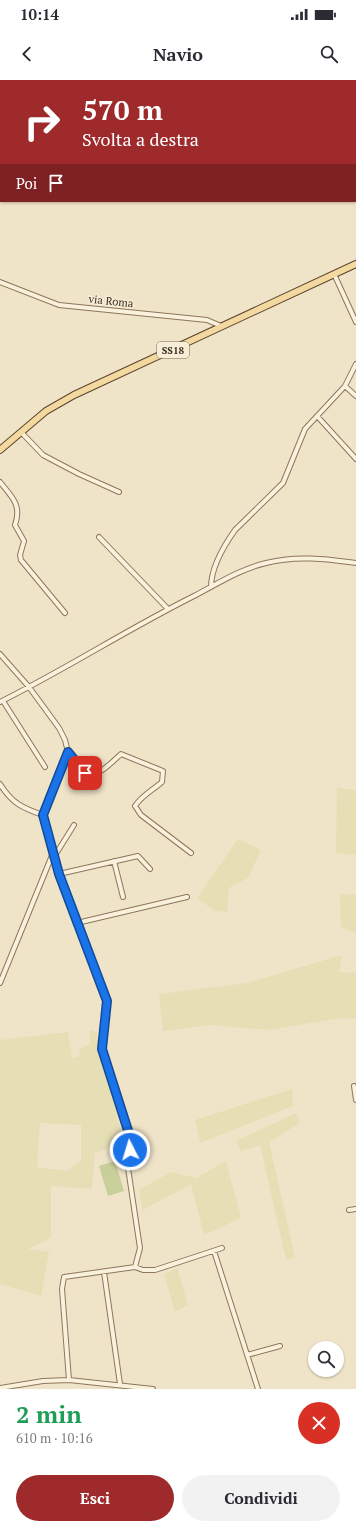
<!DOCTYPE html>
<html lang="it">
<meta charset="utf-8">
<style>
:root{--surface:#fff;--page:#f2f2f3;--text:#2b2b33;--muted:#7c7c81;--accent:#9e2a2b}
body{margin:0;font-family:"PT Serif",serif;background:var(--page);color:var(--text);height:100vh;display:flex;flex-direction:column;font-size:15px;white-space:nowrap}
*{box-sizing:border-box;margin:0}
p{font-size:13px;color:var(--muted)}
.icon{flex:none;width:22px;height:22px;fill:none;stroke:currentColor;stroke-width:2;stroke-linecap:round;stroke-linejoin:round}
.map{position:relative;height:1309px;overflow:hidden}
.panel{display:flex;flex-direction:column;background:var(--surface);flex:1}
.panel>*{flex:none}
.top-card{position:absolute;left:0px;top:0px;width:356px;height:122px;box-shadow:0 1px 3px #0004;background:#9e2a2b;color:#fff;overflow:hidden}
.controls{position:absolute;left:308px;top:1261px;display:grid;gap:8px}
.controls a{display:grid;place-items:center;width:36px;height:36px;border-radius:50%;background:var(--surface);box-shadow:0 1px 3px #0004;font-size:20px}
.pin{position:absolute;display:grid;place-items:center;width:34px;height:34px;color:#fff;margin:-17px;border-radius:8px;box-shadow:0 2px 6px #0006}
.me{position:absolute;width:44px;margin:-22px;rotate:355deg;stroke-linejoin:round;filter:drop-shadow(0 0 3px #0008)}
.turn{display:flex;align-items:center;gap:14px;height:84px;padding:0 16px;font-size:18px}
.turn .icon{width:52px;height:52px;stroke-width:2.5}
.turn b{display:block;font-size:28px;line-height:34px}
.then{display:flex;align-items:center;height:38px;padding:0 16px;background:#0003;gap:8px;font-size:15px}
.round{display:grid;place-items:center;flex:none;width:42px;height:42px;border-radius:21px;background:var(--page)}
.overview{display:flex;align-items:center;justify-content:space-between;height:68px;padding:0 16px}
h1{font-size:24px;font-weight:600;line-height:30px;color:#1e9e55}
.button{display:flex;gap:8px;margin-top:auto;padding:8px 16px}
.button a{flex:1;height:46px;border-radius:24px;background:var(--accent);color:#fff;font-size:16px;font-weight:600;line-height:46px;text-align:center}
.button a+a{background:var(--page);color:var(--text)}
.status{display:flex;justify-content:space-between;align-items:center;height:28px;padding:0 20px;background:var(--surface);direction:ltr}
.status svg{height:11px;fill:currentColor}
header{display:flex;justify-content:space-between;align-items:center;height:52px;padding:0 16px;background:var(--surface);font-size:18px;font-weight:600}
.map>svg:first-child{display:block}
</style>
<div class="status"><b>10:14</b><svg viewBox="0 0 49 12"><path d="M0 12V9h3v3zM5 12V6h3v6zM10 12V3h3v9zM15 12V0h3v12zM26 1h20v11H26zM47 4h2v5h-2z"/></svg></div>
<header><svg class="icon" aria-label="back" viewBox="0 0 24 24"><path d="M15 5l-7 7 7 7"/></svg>Navio<svg class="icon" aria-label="search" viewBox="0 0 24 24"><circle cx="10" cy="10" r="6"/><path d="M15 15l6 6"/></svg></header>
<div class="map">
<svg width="356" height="1309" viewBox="0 0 356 1309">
<rect width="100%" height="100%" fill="#f0e4c8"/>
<path fill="#e6deb5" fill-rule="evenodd" d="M337,708L356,710V775L336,773Z
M238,759L261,770L248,798L229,808L227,832L215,831L197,818Z
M340,814L356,815V853L341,847Z
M342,875L339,892L356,893V939L341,938L269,950L211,945L163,951L159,914L247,903Z
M90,950L96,951L124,1063L95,1073L92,1109L51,1106V1158L28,1169L49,1172L41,1216L0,1204V960L68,952L72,978L80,976L79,969L90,964ZM40,1043L81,1045V1081L67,1091L37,1087Z
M292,1009L293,1026L200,1063L195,1040Z
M296,1033L300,1043L269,1062L295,1178L286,1179L260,1065L241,1071L236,1061Z
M226,1081L241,1138L204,1155L191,1104L143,1130L139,1110L171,1092L196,1098Z
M177,1188L188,1225L175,1232L164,1194Z"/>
<path fill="#c9cf9b" d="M115,1081L124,1111L108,1116L99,1086Z"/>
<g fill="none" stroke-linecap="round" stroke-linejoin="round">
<g stroke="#8d765c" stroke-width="6">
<path id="minor" d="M120,0L121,1
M268,0L269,1
M355,35H356
M0,85L1,84
M334,194L356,242
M0,202L59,225L207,240L221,246
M345,306L356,316
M317,336L356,379
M21,352L43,375L79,394L119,412
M0,402C12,417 22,425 15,445L24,461L20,475L21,480L65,533
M99,457L168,529
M211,507C211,487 223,467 235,450L283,403L305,349L345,306L356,284
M0,574L29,607L59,648L65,660L68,672L43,735L59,794L107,921L103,969L131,1060L128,1088L140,1168L135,1187L64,1197L62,1209L69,1300
M3,621L45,687
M0,622C66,589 128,549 194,516C217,504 240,489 266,483C296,475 326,479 356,483
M68,672C74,678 78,686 84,692C94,702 113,681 121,674L163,691L162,702C153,710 142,715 135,726L141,735L191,773
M0,704C12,723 22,728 43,735
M54,777L74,745
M114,781L123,817
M59,794L138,776L150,789
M77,843L187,817
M0,903L53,773
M354,1006L356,1020
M349,1130L356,1129
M214,1171L258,1309
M135,1187L143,1190H155L222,1168
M104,1192L120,1304
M247,1275L280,1266
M0,1308L43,1301L69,1300L153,1309"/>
</g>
<g stroke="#5b4430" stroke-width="8">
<path id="primary" d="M0,370L46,331L74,315L356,184"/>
</g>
<use href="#minor" stroke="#faf1dc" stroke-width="4"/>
<use href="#primary" stroke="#f3d9a0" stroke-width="6"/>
</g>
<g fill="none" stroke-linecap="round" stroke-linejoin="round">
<g stroke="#114b97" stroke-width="10">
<path id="route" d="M85,693L68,672L43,735L59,794L107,921L102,969L131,1060L130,1070"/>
</g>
<use href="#route" stroke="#1a73e8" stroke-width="7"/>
</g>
<g text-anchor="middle" stroke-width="3" stroke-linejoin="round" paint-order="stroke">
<rect fill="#f7eed8" stroke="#756857" stroke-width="1" x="157" y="262" width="32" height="16" rx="3"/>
<g font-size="10" font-weight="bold" fill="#3d2e20">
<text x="173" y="274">SS18</text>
</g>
<g font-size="11" fill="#3d2e20" stroke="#f7eed8">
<text transform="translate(111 221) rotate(6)" y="4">via Roma</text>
</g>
</g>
</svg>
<div class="controls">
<a><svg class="icon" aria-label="search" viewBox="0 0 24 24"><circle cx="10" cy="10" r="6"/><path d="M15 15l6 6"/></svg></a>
</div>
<div class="pin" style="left:85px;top:693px;background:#d93025"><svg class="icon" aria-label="arrive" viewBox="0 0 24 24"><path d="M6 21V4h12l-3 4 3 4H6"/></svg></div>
<svg class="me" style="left:130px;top:1070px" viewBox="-20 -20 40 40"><circle r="17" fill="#1a73e8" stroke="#fff" stroke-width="3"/><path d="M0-11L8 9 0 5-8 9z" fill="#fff"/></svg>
<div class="top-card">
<div class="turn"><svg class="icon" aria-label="right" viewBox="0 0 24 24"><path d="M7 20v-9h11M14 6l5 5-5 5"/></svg><div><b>570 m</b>Svolta a destra</div></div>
<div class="then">Poi<svg class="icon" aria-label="arrive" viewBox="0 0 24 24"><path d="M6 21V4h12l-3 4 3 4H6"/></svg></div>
</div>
</div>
<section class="panel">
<div class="overview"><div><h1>2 min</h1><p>610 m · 10:16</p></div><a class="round" style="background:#d93025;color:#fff"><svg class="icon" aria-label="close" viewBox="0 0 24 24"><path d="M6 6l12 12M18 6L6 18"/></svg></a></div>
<div class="button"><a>Esci</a><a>Condividi</a></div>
</section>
